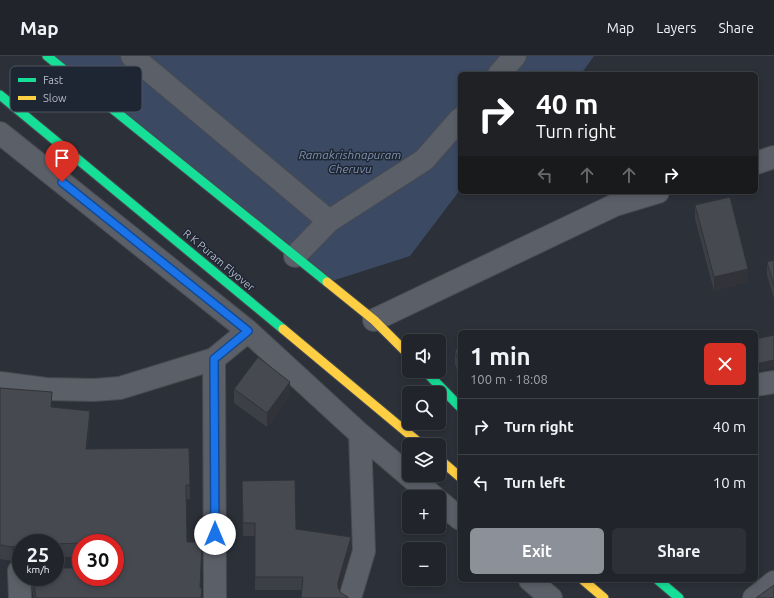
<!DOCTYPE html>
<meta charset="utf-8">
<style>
:root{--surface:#21242a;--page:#2d3036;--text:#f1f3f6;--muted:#a2a4a8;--line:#3e4147;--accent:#8c9099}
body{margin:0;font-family:Ubuntu,sans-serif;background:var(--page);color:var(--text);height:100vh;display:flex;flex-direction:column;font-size:15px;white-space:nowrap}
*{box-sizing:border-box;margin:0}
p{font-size:13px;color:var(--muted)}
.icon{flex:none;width:22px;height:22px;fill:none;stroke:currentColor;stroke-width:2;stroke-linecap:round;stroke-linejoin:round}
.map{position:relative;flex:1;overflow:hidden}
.side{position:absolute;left:458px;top:274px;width:300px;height:252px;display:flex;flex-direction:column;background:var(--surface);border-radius:6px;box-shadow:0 2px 6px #0003,0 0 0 1px var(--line)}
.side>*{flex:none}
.guide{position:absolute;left:458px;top:16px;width:300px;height:122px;border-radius:6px;box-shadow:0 2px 6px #0003,0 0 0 1px var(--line);background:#202124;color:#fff;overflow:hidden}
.fabs{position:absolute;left:402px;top:278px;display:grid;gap:8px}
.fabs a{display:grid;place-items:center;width:44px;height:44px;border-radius:6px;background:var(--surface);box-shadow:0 2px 6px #0003,0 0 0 1px var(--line);font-size:20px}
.speed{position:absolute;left:12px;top:478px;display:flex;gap:8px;font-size:20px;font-weight:700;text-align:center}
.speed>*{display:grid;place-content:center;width:52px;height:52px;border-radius:50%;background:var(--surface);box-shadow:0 2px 6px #0003,0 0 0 1px var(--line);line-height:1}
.speed small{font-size:10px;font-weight:400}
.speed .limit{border:6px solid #d22;background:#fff;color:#111}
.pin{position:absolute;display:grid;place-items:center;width:34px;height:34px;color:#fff;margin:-41px -17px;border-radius:50% 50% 50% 0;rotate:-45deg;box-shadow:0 0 4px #0007}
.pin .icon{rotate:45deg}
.me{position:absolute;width:44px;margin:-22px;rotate:0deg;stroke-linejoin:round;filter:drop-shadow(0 0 3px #0008)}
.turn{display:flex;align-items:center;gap:14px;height:84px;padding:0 12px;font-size:18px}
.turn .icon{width:52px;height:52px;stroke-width:2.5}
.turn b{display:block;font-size:28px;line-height:34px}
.lanes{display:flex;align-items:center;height:38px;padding:0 12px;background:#0003;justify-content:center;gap:20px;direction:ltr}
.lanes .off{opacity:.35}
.round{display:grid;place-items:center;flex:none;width:42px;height:42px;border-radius:6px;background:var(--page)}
.head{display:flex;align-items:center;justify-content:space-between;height:68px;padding:0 12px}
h1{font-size:24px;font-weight:700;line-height:30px}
.button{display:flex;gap:8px;margin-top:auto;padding:8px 12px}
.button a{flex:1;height:46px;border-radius:6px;background:var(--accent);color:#fff;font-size:16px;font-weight:700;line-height:46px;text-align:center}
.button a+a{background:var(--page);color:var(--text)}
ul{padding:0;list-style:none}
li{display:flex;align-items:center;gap:12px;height:56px;padding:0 12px;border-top:1px solid var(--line)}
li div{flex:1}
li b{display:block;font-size:15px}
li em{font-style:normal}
header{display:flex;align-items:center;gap:24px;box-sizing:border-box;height:56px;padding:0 20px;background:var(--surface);border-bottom:1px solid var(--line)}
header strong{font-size:19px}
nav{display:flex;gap:22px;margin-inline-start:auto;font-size:14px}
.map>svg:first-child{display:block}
</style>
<header>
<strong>Map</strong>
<nav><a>Map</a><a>Layers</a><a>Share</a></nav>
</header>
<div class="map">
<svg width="774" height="542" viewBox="0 0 774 542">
<rect width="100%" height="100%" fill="#2c3038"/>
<path fill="#3b4962" d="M49,0H594L581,18H460V134L410,200L332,225Z"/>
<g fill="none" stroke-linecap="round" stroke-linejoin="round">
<g stroke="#484b51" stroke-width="24">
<path id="street" d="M132,0L329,165L424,104L460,63
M499,18L515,0
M0,77L248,275L360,378L434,441
M756,107L774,101
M295,200L329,165
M374,264L615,149L658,136
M214,303L215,542
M0,327L46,333L94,334L120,332L214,303L248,275
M756,329L774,326
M439,445L460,463
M19,515L20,542
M530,524L551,542
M350,542L364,495L360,378
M754,542L774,526"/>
</g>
<g stroke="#484b51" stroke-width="11">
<path id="fast" d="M47,0L327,226
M0,39L283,273
M425,315L460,351
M658,524L679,542"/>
</g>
<g stroke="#484b51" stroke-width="11">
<path id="slow" d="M327,226L374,264L409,299
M283,273L422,389
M439,403L460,421
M583,524L604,542"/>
</g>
<use href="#street" stroke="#5b5f67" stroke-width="22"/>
<use href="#fast" stroke="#16e098" stroke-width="9"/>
<use href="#slow" stroke="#ffcf43" stroke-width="9"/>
</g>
<path fill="#3c3f45" d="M695,149L748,226L714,235L695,163Z
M774,204V243L767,219V206Z
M460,292V325L455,308V294Z
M0,332L52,351L90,369L87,393L189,392L190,443H186L187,486L202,500L200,532L202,542H34L32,532V521H81L115,487H81V501H55V487H21V503H18L12,505L0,503Z
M234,333L290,340L267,371L234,347Z
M242,438L296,473L351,494L302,534H255V480H243Z"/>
<path fill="#313338" d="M748,213V226L714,235V221Z
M774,304V311L756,315V308Z
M290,326V340L267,371V357Z
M90,355V369L86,407V393Z
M351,481V494L338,539V526Z
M202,486V500L200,542Z
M18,489V503L12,505V491Z"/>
<path fill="#464950" stroke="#313338" d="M730,141L748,213L714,221L695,149Z
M774,204V230L767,206Z
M774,279V304L756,308V283Z
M460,292V311L455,294Z
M258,301L290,326L267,357L234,333Z
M0,332L52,336L51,351L90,355L86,393L189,392L190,429H186L187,486H202L200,532H202L201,542H36L33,521H55V512H81V521H115V487H81L55,488V487H21V489H18L12,491L0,489Z
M295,424L296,473L351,481L338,526V532L341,537L348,541V542H301L303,521H255V467H243L242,425Z
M774,529V542H756Z"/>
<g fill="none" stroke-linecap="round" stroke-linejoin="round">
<g stroke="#114b97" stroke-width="10">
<path id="route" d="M62,126L248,275L214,303L215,478"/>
</g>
<use href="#route" stroke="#1a73e8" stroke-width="7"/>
</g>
<g text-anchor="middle" stroke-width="3" stroke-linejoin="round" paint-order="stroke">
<g font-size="11" fill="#b6bcc9" stroke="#1f2633">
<text transform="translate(219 204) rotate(40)" y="4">R K Puram Flyover</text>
</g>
<g font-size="12" font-style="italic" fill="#7f91af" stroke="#1f2633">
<text x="350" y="103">Ramakrishnapuram<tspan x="350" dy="14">Cheruvu</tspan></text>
</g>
</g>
<rect x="10" y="10" width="132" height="46" rx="6" fill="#1f2633" stroke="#4c5360" stroke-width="1"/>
<rect x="18" y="22" width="18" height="4" fill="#16e098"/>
<rect x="18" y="40" width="18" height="4" fill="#ffcf43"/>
<g font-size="11" fill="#b6bcc9">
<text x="43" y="28">Fast</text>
<text x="43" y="46">Slow</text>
</g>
</svg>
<div class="fabs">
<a><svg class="icon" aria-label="sound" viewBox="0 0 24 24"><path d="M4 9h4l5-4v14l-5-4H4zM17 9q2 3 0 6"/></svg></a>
<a><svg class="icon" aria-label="search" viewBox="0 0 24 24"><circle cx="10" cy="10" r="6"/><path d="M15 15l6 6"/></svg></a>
<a><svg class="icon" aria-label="layers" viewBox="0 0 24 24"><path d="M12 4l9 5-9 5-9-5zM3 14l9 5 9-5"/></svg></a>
<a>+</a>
<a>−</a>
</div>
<div class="speed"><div>25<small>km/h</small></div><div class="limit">30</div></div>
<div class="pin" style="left:62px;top:126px;background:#d93025"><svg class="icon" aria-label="arrive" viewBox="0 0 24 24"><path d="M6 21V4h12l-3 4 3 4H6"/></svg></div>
<svg class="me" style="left:215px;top:478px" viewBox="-20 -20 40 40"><circle r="19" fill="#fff"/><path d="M0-13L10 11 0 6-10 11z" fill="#1a73e8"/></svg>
<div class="guide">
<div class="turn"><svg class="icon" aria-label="right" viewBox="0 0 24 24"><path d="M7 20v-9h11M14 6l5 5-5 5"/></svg><div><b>40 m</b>Turn right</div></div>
<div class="lanes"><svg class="icon off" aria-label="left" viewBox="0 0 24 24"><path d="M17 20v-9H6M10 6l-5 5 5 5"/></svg><svg class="icon off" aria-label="ahead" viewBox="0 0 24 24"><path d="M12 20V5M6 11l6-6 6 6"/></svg><svg class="icon off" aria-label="ahead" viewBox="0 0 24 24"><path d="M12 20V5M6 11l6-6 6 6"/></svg><svg class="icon" aria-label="right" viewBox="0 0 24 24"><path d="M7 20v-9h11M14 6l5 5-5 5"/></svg></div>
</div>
<section class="side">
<div class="head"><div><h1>1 min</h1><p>100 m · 18:08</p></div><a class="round" style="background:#d93025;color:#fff"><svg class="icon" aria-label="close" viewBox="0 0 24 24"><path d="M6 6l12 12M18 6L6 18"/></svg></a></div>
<ul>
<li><svg class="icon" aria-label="right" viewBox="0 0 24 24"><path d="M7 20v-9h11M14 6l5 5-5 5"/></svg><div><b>Turn right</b></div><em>40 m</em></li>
<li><svg class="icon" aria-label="left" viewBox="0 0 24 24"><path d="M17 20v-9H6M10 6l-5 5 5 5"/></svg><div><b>Turn left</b></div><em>10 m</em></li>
</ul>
<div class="button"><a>Exit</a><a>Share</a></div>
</section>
</div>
